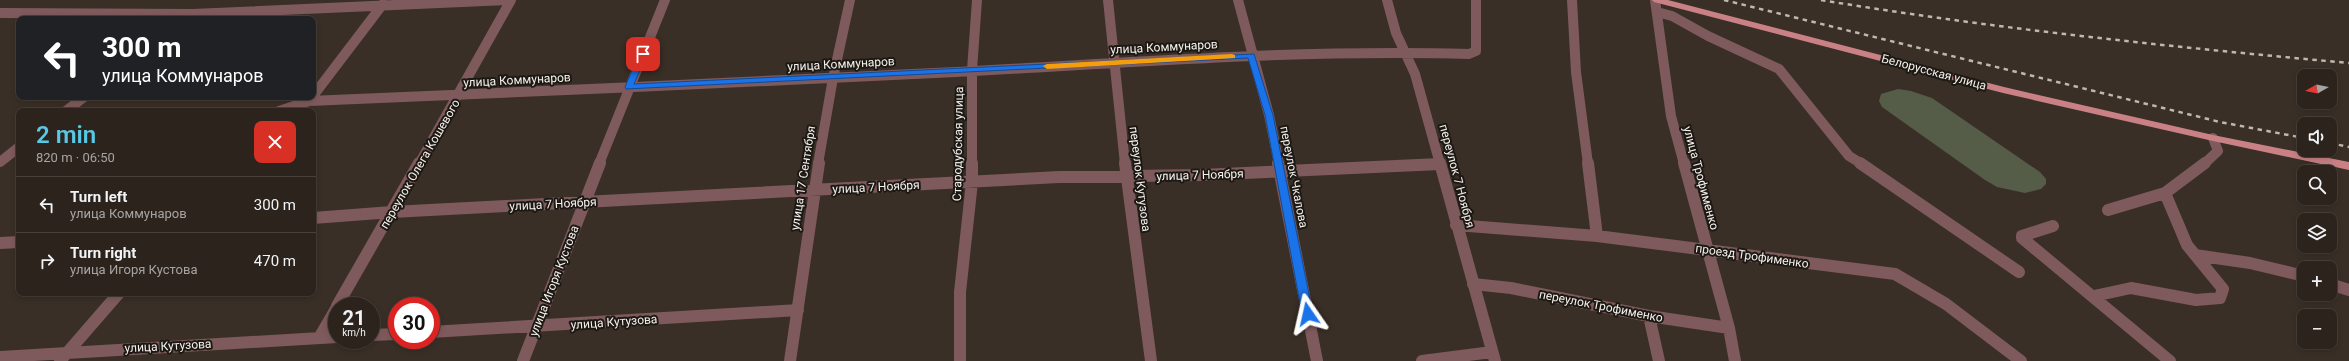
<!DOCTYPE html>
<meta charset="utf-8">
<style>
:root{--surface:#2b231c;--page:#332b25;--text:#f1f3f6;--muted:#a6a4a3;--line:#47403b;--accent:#59c8e4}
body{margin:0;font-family:Roboto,sans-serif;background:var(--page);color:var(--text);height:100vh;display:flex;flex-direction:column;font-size:15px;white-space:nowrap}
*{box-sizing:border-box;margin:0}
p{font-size:13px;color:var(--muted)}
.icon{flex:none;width:22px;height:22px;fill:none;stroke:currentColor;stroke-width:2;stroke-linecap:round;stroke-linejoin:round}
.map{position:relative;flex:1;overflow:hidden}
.panel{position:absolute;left:16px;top:108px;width:300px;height:188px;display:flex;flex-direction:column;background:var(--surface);border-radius:8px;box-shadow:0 2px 6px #0003,0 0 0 1px var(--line)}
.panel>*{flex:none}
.hud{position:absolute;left:16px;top:16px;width:300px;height:84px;border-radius:8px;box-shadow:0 2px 6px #0003,0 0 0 1px var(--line);background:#202124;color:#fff;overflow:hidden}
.needle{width:26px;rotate:261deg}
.buttons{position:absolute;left:2297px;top:69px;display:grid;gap:8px}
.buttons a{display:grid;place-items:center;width:40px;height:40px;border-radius:8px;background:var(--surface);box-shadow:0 2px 6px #0003,0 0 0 1px var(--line);font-size:20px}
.speed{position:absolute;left:328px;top:297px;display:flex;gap:8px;font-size:20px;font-weight:700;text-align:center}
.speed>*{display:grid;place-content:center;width:52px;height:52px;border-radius:50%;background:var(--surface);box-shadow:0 2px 6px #0003,0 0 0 1px var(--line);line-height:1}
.speed small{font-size:10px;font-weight:400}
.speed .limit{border:6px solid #d22;background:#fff;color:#111}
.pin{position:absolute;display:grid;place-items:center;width:34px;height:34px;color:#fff;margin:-17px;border-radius:8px;box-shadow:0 2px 6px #0006}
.me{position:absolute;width:44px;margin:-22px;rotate:349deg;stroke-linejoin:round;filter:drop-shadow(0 0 3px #0008)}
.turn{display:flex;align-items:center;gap:14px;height:84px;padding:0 20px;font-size:18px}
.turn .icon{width:52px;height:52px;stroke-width:2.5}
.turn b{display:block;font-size:28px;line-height:34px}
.round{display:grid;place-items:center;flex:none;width:42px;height:42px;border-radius:8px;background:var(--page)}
.headline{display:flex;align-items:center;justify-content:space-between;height:68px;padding:0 20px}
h1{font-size:24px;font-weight:600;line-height:30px;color:var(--accent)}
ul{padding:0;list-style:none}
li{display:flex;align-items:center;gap:12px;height:56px;padding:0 20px;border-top:1px solid var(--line)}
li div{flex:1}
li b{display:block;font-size:15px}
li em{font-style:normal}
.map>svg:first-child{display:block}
</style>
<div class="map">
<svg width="2349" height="361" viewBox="0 0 2349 361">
<rect width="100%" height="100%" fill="#392f26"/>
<path fill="#555c47" d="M1898,89L1911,91L1932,98L2040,172L2046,179V184L2041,189L2025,193L1997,187L1985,180L1882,107L1879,101L1881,94Z"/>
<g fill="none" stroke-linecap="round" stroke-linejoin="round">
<path stroke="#7f5a5c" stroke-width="10" d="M1108,0L1125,164
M1238,0L1269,115L1279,164
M1387,0L1396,33L1415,74L1440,164
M1572,0L1576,72L1588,164
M1655,0L1671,116L1684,164
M1657,12L1672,16L1708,36L1779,69L1849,156L1862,164
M0,13L193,14L507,0
M313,96L383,4
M66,111L84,97
M279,111L309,101C525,92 740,83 956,72C1127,63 1298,49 1469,54L1476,51V0
M0,162L19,147
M419,164L511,0
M599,164L665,0
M818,164L833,78L850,0
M972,164V70L977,0
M1434,164H1440
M2204,164L2218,151L2213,138"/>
<path stroke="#7f5a5c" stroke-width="12" d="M1125,163L1151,361
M1278,163L1317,361
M1440,163L1495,361
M1588,163L1597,236
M1684,163L1729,328L1735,361
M1860,163L2019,272
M2108,210L2165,193L2205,163
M313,218L392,212L1059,177L1202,175L1440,164
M1456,225L1597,236L1895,274L1946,304L2021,361
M2053,226L2022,236V238L2170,361
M0,243L19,242
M2195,255L2250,263L2304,276
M1473,284L1511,288L1649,316L1729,328
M2330,284L2349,290
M2094,296L2131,288L2196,300L2220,298L2223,289L2187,245L2165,193
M337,306L419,163
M1649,316L1659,361
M431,332L798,310
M371,335L397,334
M319,338L337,307
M0,357L337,337
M60,361L119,293
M523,361L600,163
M790,361L819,163
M960,361V292L972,182V163
M1422,361L1492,352"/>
<path fill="#ca8185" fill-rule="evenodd" d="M1652,0H1668L2004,87L2213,135L2349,162V170L2213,141L2003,93L1654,2Z"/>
<path stroke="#bfb8b1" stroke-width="2.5" stroke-dasharray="4.5 4.5" stroke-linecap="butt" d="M1724,0L2220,122L2304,138
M1821,0C1996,29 2173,47 2349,63
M2330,143L2349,147"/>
</g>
<path fill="#1a73e8" stroke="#114b97" d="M643,51L647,54L634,84L1254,54L1273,115L1313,314L1308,318L1302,314L1265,115L1248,58L626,89L625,87L639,54Z"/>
<path fill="#f59e0b" d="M1232,54L1235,55V58L1047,69L1043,66L1047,64Z"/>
<g text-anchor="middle" stroke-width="4" stroke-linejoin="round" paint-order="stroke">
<g font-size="12" fill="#f7f1eb" stroke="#1c1814">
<text transform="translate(1164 47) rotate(-3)" y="4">улица Коммунаров</text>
<text transform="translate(841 64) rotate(-3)" y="4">улица Коммунаров</text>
<text transform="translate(1934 72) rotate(15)" y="4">Белорусская улица</text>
<text transform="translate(517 80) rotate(-3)" y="4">улица Коммунаров</text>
<text transform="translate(958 144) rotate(-89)" y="4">Стародубская улица</text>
<text transform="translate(420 164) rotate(-60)" y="4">переулок Олега Кошевого</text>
<text transform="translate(1200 175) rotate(-2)" y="4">улица 7 Ноября</text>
<text transform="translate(1457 176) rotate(75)" y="4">переулок 7 Ноября</text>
<text transform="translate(1294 177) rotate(79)" y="4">переулок Чкалова</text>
<text transform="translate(803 178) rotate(-81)" y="4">улица 17 Сентября</text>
<text transform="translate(1701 178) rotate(75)" y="4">улица Трофименко</text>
<text transform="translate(1140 179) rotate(83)" y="4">переулок Кутузова</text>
<text transform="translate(876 187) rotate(-3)" y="4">улица 7 Ноября</text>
<text transform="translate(553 204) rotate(-3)" y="4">улица 7 Ноября</text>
<text transform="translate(1752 256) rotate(8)" y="4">проезд Трофименко</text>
<text transform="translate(554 281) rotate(-69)" y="4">улица Игоря Кустова</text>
<text transform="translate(1601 306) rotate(11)" y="4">переулок Трофименко</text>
<text transform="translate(614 322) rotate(-4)" y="4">улица Кутузова</text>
<text transform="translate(168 346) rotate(-3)" y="4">улица Кутузова</text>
</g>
</g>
</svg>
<div class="buttons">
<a><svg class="needle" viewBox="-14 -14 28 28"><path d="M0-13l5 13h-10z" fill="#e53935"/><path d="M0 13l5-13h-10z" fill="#a6a4a3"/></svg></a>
<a><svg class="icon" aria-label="sound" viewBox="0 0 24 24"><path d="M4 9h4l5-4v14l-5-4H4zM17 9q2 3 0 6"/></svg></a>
<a><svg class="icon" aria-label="search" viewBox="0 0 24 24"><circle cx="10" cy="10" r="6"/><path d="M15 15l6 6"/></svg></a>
<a><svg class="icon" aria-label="layers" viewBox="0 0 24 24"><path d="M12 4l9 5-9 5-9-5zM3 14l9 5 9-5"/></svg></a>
<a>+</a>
<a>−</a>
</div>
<div class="speed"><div>21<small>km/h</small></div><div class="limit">30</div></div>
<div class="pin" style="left:643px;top:54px;background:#d93025"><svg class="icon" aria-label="arrive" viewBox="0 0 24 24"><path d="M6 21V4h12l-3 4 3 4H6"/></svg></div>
<svg class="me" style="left:1308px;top:314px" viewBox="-20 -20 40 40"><path d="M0-17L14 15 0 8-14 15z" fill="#1a73e8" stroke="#fff" stroke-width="4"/></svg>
<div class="hud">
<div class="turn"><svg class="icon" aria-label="left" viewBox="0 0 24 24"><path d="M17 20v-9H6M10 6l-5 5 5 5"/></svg><div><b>300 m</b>улица Коммунаров</div></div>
</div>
<section class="panel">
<div class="headline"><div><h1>2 min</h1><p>820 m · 06:50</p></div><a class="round" style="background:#d93025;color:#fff"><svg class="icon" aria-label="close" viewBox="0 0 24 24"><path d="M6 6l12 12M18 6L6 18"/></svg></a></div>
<ul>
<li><svg class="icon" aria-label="left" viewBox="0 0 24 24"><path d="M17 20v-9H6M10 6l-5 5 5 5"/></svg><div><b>Turn left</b><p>улица Коммунаров</p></div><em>300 m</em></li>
<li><svg class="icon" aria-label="right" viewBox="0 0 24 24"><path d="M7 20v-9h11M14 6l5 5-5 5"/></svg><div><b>Turn right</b><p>улица Игоря Кустова</p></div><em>470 m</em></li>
</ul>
</section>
</div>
